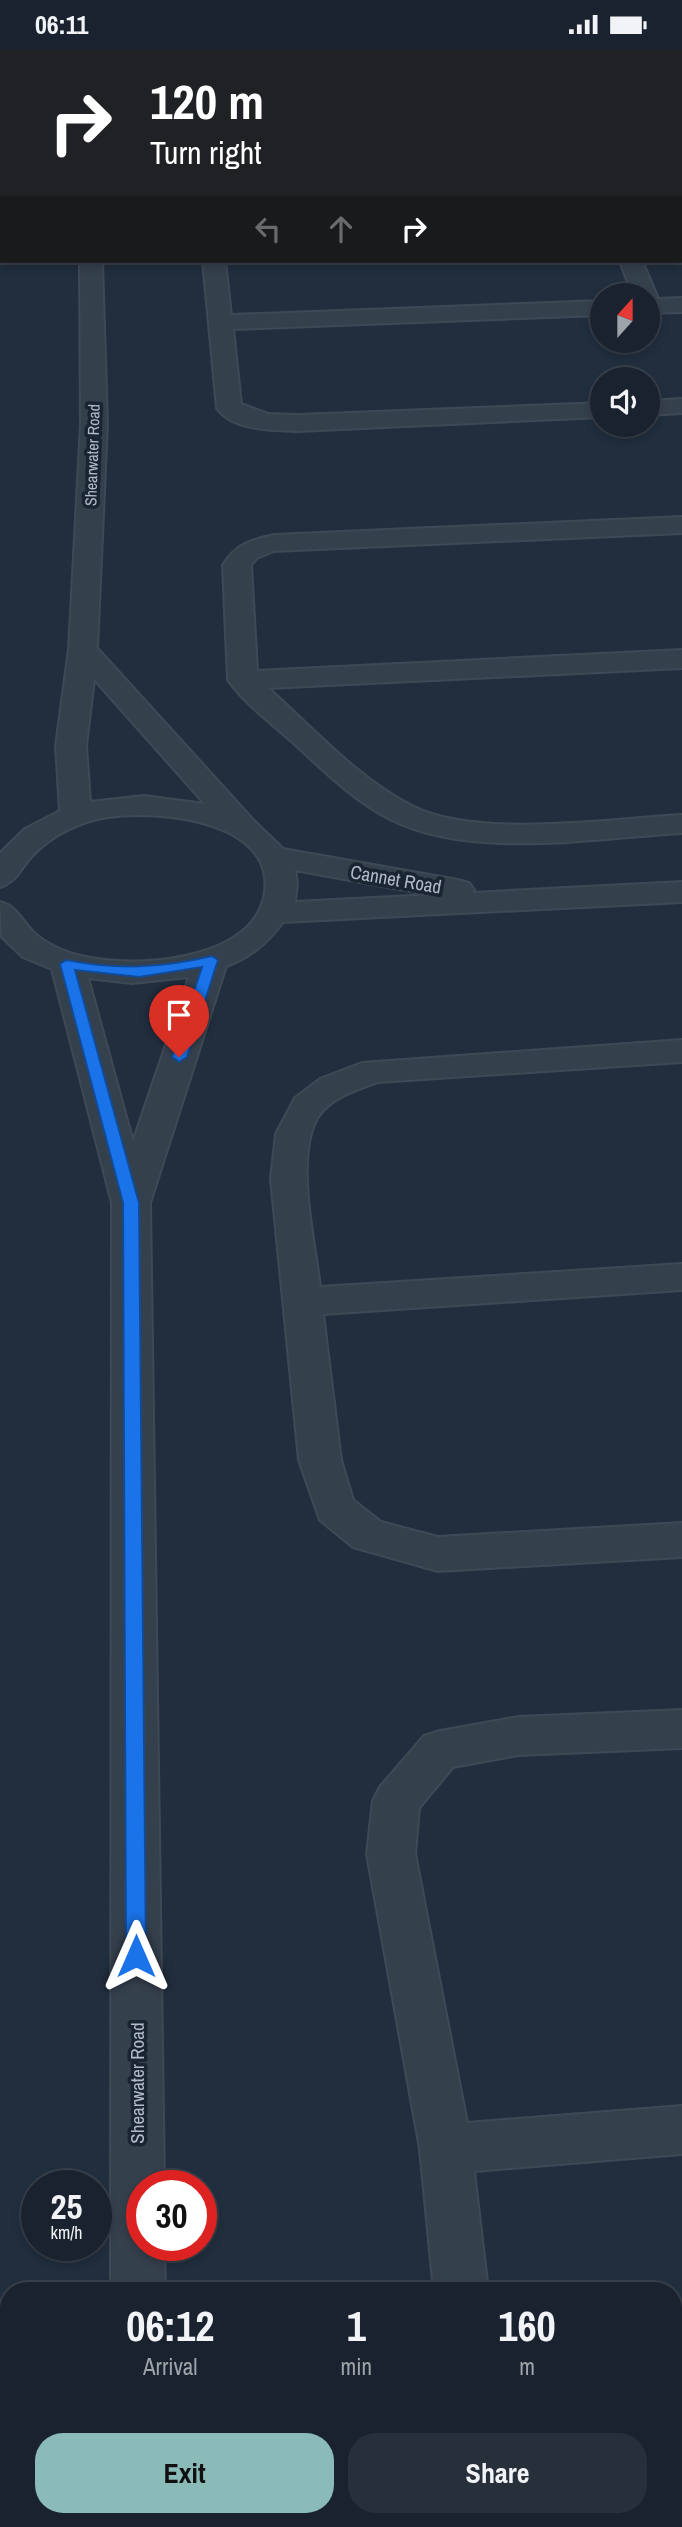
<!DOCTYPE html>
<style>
:root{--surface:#19222e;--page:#262f3a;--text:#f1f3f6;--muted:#9fa4aa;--line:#373f4a;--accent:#8bbbb9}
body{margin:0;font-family:"Archivo Narrow",sans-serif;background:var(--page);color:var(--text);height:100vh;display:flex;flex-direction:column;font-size:26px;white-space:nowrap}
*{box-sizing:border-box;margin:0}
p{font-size:23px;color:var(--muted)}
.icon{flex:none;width:38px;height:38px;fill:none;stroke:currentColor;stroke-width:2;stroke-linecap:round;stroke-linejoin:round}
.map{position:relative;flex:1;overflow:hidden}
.panel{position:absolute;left:0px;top:2233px;width:682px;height:245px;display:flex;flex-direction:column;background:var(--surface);border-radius:28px 28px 0 0;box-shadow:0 4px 10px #0003,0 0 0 2px var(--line)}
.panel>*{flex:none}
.banner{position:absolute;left:0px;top:0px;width:682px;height:214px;box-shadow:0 4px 10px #0003,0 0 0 2px var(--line);background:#202124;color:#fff;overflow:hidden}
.needle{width:46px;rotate:21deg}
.buttons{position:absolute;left:590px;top:234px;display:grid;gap:14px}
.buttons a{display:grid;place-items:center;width:70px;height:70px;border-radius:50%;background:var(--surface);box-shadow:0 4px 10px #0003,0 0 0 2px var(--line);font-size:35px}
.speed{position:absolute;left:21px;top:2121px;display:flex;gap:14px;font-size:35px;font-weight:700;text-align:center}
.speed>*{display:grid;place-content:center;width:91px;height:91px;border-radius:50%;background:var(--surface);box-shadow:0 4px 10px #0003,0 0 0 2px var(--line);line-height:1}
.speed small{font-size:18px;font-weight:400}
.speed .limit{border:10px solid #d22;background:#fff;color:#111}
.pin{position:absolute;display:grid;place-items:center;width:60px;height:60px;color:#fff;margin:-72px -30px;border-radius:50% 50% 50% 0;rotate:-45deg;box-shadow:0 0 7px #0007}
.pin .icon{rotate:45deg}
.me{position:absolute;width:77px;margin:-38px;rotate:0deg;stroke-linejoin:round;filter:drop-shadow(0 0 5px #0008)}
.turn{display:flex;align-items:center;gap:24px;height:147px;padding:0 35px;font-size:32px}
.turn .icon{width:91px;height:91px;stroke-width:2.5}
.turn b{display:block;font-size:49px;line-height:60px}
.lanes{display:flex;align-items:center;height:66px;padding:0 35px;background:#0003;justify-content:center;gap:35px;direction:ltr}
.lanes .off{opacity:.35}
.eta{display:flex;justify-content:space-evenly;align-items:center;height:119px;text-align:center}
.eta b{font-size:42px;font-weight:700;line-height:49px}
.primary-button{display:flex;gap:14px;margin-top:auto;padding:14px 35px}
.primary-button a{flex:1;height:80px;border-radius:28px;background:var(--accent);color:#111;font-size:28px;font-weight:700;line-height:80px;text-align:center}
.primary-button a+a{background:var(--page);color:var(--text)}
.status{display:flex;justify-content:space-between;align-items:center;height:49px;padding:0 35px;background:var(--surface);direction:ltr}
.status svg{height:19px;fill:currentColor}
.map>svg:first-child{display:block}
</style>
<div class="status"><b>06:11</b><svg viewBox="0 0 49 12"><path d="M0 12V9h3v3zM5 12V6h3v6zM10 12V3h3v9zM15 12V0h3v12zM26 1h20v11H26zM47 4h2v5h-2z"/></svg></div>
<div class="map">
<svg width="682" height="2478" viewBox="0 0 682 2478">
<rect width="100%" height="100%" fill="#212e3e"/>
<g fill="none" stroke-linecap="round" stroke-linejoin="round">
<g stroke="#3e4956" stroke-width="4">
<path id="street" d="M28,0H54L27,2Z
M140,0H164L165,2H142Z
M234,0H285L233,2Z
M476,0H496L497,2H477Z
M2,8V20L0,21V9Z
M0,50H2V63H0Z
M681,109H682V121H681Z
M681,161H682V175H681Z
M80,212H102L107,376L97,599L255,773L283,800L458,831L469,834L474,841L472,844L682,833V853L283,873C267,894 251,908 226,917L150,1154L164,2137H142V2196H164L165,2242H111L112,1154L52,920L23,908L2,888L0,853C17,857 22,872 34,884C51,899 75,907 97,910C148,918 256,909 265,843C274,770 156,761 108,768C81,772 52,786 33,806C21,818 17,833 0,838V804L25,780L60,762L56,697L69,600L81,376ZM94,630L205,755L144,747L90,753L86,697ZM295,821L432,846L295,853L297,834ZM189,928L133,1093L88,929L132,934Z
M203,212H225L231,266L602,252V266L233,280L241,355L268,365L298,366L602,354V368L298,382C274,381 232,382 217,359Z
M620,212H642L657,247L655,250L682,249V263L648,264V247H633Z
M682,350V364L648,366V352Z
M682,468V484L274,502L257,509L251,516L257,622L682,601V619L268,639C313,679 357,729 412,757C477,790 609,770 682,766V784C595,789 470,811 390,770C356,753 326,724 298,698C275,677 246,656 228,631L223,516C236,495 251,491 274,486Z
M682,991V1013L378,1033C358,1040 330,1049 318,1068C294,1108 315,1193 320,1238L682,1215V1241L323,1265L341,1411L353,1451L381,1473L438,1488L682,1474V1508L438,1522L353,1498L320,1471L299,1411L271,1130L276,1085L295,1049L320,1030L362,1014Z
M682,1661V1699L518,1706L453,1718L419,1759L415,1805L467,2074L682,2057V2105L474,2122L488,2242H434L420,2100L367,1805L373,1752L380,1738L424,1687L440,1682L518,1668Z
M70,2469H168V2478H66Z
M469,2469H527L530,2478H472Z"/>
</g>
<use href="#street" fill="#35404d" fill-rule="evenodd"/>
</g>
<path fill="#1a73e8" stroke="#114b97" stroke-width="2" d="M212,907L218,911L187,1008L179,1013L172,1008L202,918L139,928L75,921L139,1154L146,1907L143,1913L136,1916L129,1913L126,1907L123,1154L60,915L66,911C118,921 161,919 212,907Z"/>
<g text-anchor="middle" stroke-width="7" stroke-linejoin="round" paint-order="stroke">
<g font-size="16" fill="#b0bac9" stroke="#1a2532">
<text transform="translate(92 406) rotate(-88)" y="6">Shearwater Road</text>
</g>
<g font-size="19" fill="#b0bac9" stroke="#1a2532">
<text transform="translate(396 830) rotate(10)" y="7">Cannet Road</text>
<text transform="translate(137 2034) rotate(-90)" y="7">Shearwater Road</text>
</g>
</g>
</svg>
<div class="buttons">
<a><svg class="needle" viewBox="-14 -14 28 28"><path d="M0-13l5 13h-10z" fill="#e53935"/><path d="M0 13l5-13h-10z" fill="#9fa4aa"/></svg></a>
<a><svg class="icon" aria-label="sound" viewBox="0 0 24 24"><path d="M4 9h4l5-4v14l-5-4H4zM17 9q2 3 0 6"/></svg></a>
</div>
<div class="speed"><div>25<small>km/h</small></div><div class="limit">30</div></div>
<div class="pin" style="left:179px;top:1008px;background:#d93025"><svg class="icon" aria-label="arrive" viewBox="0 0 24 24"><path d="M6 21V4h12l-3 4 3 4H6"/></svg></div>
<svg class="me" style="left:136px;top:1907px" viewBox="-20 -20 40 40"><path d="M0-17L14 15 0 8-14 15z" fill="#1a73e8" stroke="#fff" stroke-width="4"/></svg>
<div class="banner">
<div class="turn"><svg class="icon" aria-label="right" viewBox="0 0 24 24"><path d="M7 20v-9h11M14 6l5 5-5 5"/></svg><div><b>120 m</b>Turn right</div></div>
<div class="lanes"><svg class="icon off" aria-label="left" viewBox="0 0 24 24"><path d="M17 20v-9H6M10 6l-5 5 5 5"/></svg><svg class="icon off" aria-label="ahead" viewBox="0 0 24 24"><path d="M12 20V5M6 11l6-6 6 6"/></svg><svg class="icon" aria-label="right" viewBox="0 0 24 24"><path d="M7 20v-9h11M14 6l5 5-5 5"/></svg></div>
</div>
<section class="panel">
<div class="eta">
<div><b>06:12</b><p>Arrival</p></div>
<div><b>1</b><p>min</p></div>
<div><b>160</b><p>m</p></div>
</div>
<div class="primary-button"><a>Exit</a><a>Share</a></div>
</section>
</div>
